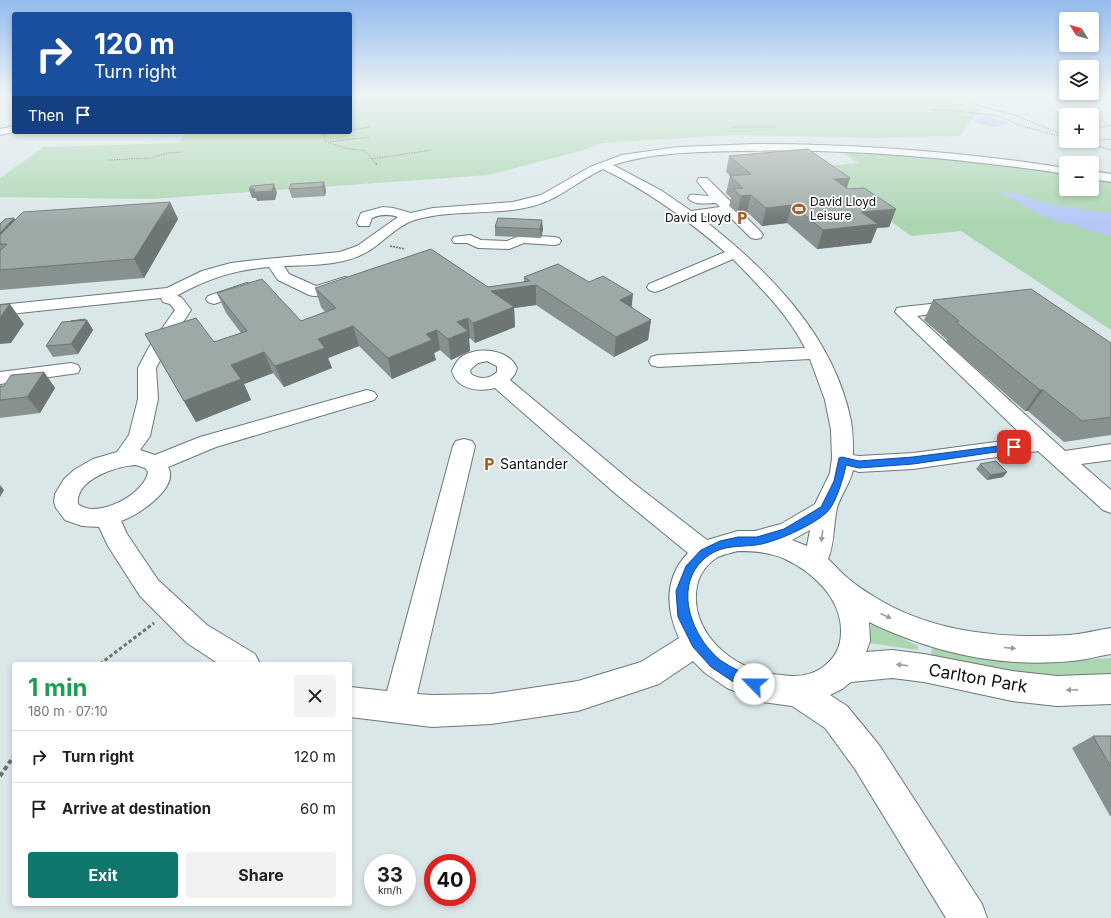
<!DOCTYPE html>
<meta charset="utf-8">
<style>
:root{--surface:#fff;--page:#f2f2f2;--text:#202124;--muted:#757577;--line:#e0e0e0;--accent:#0f766e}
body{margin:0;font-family:Inter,sans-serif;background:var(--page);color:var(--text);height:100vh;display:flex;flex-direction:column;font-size:15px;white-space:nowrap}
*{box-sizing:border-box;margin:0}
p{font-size:13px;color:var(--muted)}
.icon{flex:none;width:22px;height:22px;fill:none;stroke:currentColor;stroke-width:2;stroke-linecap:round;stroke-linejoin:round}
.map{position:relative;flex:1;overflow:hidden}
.side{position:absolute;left:12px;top:662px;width:340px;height:244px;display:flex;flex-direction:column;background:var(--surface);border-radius:4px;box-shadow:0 2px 6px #0003}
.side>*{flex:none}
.banner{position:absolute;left:12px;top:12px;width:340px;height:122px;border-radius:4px;box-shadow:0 2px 6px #0003;background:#1a4fa0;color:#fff;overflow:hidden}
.needle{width:26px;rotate:307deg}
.fabs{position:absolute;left:1059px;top:12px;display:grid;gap:8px}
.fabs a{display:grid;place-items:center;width:40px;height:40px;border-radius:4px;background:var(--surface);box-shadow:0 2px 6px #0003;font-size:20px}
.speed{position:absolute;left:364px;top:854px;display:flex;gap:8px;font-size:20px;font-weight:700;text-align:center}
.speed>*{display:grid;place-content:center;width:52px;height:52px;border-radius:50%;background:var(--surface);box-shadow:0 2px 6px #0003;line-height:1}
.speed small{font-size:10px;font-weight:400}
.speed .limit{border:6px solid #d22;background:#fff;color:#111}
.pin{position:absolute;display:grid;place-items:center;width:34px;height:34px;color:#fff;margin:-17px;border-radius:8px;box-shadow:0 2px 6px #0006}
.me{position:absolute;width:44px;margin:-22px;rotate:293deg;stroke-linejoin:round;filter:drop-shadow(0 0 3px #0008)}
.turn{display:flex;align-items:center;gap:14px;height:84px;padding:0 16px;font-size:18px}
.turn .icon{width:52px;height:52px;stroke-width:2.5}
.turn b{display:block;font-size:28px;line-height:34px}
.then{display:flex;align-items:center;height:38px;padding:0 16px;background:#0003;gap:8px;font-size:15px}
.round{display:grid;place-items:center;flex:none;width:42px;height:42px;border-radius:4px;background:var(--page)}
.summary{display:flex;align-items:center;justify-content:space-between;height:68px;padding:0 16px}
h1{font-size:24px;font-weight:700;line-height:30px;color:#1e9e55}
.button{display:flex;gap:8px;margin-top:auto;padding:8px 16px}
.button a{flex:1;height:46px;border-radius:4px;background:var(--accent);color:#fff;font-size:16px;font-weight:700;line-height:46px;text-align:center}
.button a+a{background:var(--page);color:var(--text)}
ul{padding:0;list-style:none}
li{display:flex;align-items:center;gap:12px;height:52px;padding:0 16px;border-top:1px solid var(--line)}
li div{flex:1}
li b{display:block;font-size:15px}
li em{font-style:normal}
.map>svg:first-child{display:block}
</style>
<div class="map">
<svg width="1111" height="918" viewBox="0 0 1111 918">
<rect width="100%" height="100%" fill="#dae7e9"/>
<path fill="#abd6b1" d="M395,95H930L981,109L959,136L875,138L735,135L603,143L577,152L489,175L151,199L0,197V178L44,147L178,143L187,132H350V101Z
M843,152L964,161L1066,174V189H1092V178L1111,181V330L961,231L911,236L816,167L858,163Z
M872,623L918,646V650L868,643Z
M932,648L979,658L1051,662L1111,658V676H1068L1000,671L931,656Z"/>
<path fill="#b6c7f6" d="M988,116L1010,124L993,127L966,120Z
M992,189L1020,194L1038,201L1072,208L1111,213V237L1072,224L1061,223L1041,215L1002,193Z"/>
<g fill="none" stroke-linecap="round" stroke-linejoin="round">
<g stroke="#6c7779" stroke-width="2">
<path id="minor" d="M14,126V132L0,135V129Z
M755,144C860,144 963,152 1066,168V174C958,158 849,148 739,151C697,152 653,152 613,165L662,191L691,211L720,207L716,203C707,203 694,206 688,198L690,195C696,194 703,196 709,196L697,181L699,178H707L761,232L763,235L761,238L756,239L751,238L727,214L700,217C767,269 834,335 851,421C853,432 853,444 853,455L859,456L913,453L1025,438L895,312L897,308L903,307L958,301L964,303L966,306L964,309L917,316L1065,451L1111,444V460L1081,464L1111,490V513L1103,510L1038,451L913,469L859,472L853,470C850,484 841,494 837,508C833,525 835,542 828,559C836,566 842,574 850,580C858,587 868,593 878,599C934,633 1005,639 1069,635C1083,634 1097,630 1111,628V654C1098,656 1085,660 1072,661C1001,668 933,653 869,622L870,641L866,652L892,650L924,654L1012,671L1057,676L1111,674V704L1057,706L1012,701L924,682L892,678L851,682L842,689L830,695L847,706L879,745L982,904L987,918H946L855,769L825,728L792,706L762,702L727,688L705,673L693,661L659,684L578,711L491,724L432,727L350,717V687L387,691L453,446L456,441L464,439L472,441L475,446L417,694L432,695L491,694L578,681L641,662L679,638C666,609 664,578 688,553L616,494L495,388C479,392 457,390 452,371C454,366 456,362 460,358C476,345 509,349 517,368L515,374L510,380L632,482L707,540L738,531H755L781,524L815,504L830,473L832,458L831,430L825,400L810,359L658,367L651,365L649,361L651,357L658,355L805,348C788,314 759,286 733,259L661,290L655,292L649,290L647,287L649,284L725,252C687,219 648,191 603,169C577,181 562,198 533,206C495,216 455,209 418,219C398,224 384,242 367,252C343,266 310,265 284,266L289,274L316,286L345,277L351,279L353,282L351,285C338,289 322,299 309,295L278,280L269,267C234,270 209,278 178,295V296L182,298L191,310L167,347L156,368L158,399L150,436L140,450L155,455L200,437L367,390L374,392L377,396L374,400L216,447L168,467C180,488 137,516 121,521L127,534L158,580L207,625L255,654L260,664H219L187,643L140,596L108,546L99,527L82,526L65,520L56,508L54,502L55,494L64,479L74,470L93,459L117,452L129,435L138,399V368L149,347L175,310L170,304L163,302L161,298L0,315V305L167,288L202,271L231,263L256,260L340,252L357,246L398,217C389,214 381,214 372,218L369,226H359L357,223L361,213L383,207L393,208L411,213L433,208L513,202L541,195L590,167L622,155L678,147ZM487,361L497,366V372C490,379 480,380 471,374L470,371L472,368L478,363ZM136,465L145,468L148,472C145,494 97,520 78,504C75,479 117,466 136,465ZM810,530L807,546L792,540ZM738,551C754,551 770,552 785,559C813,572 842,599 841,632C841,648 834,660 820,669C809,676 795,677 782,675C771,674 760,673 750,668C717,654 690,623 697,586C699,574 708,563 718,557C724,554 731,553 738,551Z
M1092,171L1111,174V182L1092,179Z
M470,235L481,240L507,241L522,235L554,237L559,238L561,241L559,244L554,245L524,243L509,249L478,248L467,243H454L452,240L454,237Z
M247,283L253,285L255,288L253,291L214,304L208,302L206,299L208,296Z
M71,363L78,365L80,369L78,373L0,384V372Z"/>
</g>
<path stroke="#697273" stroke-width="1" stroke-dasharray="1.5 1" stroke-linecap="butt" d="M938,95L1014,115L1066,136
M932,110H949L998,116L1022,126L1066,138
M732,127H776
M1092,129L1111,125
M350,130L370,127
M323,132L325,141L344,148L365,151L376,164
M1081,141L1111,150
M1086,141L1111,139
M330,142L369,137
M372,159L432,150
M109,160L150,158L169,153L181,152"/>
<path stroke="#697273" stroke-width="1.5" stroke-dasharray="2 1" stroke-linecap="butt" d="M376,163L377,165
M390,246L405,249"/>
<path stroke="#697273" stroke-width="3" stroke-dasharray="3.5 2.5" stroke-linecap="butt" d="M100,664L154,623"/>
<path stroke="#697273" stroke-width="4" stroke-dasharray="4.5 3" stroke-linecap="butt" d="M0,776L14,756"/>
<use href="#minor" fill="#fff" fill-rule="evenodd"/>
</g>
<path fill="#87918f" d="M729,156L850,178L847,188L848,189L896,209L889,227L877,228L871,243L817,249L787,223L762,226L747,212L737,213L729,206L731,198L726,193L730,176L726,172Z
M324,182L326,191L325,196L292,198L289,189Z
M170,202L178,219L144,278L0,290V224L14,218L15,220Z
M495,227L543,229L541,238L495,236Z
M524,277L632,308L651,320L648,340L614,357L536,305L514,308L515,327L475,343L470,338L469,339L470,351L451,360L440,350L434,353L436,360L392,379L359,346L328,358L332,368L284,387L273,373L244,384L251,400L196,422L145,334L214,342L241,333L226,313L217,293L301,321L325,312L321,307L315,288L488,287L524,282Z
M933,300L1111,343V435L1064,442L1028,411H1025L946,342L947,340L924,320Z
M86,320H87L93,330L78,354L53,357L46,346Z
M44,372L55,388L40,413L0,418V386H4Z
M980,464L1007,472L1003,477L987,480L976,469Z
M1093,736H1111V816H1110L1072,748Z"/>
<path fill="#6e7674" d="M850,178L844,195L834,179Z
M324,182L326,191L325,196L322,187Z
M274,184L277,193L275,200L257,201L256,198H252L249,189Z
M751,195L747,212L737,213L741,196Z
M170,202L178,219L144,278L134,259Z
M792,205L787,223L762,226L766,208Z
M896,209L889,227L877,228L871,243L817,249L823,230L861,212Z
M14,218L20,228L0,244V233Z
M542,220L543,229L541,238L540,229Z
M536,285V305L514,308L515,327L475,343L473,323L491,291Z
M633,294L631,314L620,300Z
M10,304L24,324L11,343L0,344V317Z
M468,318L470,338L469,339L470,351L451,360L448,339L457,322Z
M85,319L86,321L87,320L93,330L78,354L71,344Z
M651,320L648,340L614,357L616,337Z
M353,326L359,346L328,358L332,368L284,387L275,366L318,339Z
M437,330L440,350L434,353L436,360L392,379L388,358L426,334Z
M264,352L273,373L244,384L251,400L196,422L184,401L231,365Z
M44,372L55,388L40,413L27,397Z
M1040,390H1043L1028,411H1025Z
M1007,472L1003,477L987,480L991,475Z
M0,485L4,490L0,497Z"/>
<path fill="#9da9a6" stroke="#6e7674" d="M808,149L850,178L834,179L848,189L864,188L896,209L861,212L878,224L823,230L792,205L766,208L751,195L741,196L733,189L743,188L730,176L751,174L729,156Z
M324,182L322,187L289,189L291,184Z
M274,184L272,191L254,192L255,189H249L251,186Z
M170,202L134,259L0,270V251L7,244H0V235L23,212Z
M14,218L0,233V224L5,219Z
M498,218L542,220L540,229L495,227Z
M431,249L488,287L530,281L524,277L558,264L589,282L603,276L633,294L620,300L651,320L616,337L536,285L491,291L514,307L473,323L468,318L457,322L468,331L448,339L437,330L426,334L432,340L388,358L353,326L318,339L325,348L275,366L264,352L231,365L241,379L184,401L145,334L196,318L214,342L247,331L217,293L262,279L301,321L336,308L315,288Z
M1031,289L1111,343V417L1082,421L1043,390H1040L956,322L959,321L933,300Z
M10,304L0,317V305Z
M85,319L84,320L71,321Z
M87,320L71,344L46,346L62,322Z
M44,372L27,397L0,400V386H4L11,375Z
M996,461L1007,472L991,475L980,464Z
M1093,736H1111V767Z"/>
<defs><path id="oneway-solid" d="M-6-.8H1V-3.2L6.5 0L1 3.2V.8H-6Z"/></defs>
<g fill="#9d9f9f">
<use href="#oneway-solid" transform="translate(822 536) rotate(97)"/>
<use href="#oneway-solid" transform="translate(886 616) rotate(24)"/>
<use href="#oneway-solid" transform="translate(1010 648) rotate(5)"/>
<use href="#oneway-solid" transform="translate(902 665) rotate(-173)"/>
<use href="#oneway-solid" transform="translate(1072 690) rotate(179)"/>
</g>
<linearGradient id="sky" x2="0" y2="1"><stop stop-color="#94bcee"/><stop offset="0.42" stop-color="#eef4f5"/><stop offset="1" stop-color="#eef4f5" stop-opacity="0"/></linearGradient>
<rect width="1111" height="224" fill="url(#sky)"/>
<path fill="#1a73e8" stroke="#114b97" d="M1014,444L1017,445L1018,447L1017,449L913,464L859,468L846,465C844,476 836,504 827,512C814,525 774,543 756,545C739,547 724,545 709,555C671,582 690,635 720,660C732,668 745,674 758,680L760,684L758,688L754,690L735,683L711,667L693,647L678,617L676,591L686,566L701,550L720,541L738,537H757L784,529L821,507L834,481L839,458L842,457L859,461L913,457Z"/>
<defs>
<g id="stadium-bare" transform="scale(1.08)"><path d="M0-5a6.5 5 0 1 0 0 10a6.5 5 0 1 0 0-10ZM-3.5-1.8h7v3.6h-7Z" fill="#a1602b" stroke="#fff" stroke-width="2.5" paint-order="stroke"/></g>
<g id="parking-bare" transform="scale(1.08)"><path d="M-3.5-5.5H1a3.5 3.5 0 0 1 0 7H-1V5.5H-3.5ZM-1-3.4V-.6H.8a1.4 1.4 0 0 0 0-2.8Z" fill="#a1602b" stroke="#fff" stroke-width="2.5" paint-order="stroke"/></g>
</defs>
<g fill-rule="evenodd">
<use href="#stadium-bare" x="799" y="209"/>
<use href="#parking-bare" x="742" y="218"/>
<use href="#parking-bare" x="489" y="464"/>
</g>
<g text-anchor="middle" stroke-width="3.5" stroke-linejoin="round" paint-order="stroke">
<g font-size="12" fill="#0b1010" stroke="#fff" text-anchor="start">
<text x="810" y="206">David Lloyd<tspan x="810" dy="14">Leisure</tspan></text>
<text x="731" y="222" text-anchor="end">David Lloyd</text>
</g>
<g font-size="14" fill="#0b1010" stroke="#fff" text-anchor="start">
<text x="500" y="469">Santander</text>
</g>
<g font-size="17" fill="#0b1010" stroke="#fff">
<text transform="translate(978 678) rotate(10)" y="6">Carlton Park</text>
</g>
</g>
</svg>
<div class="fabs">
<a><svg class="needle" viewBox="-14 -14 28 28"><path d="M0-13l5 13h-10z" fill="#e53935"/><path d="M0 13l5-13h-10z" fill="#757577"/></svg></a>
<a><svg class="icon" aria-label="layers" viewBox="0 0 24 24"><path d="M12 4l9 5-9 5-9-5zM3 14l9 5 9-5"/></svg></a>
<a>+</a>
<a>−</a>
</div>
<div class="speed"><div>33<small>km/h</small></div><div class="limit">40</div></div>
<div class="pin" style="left:1014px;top:447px;background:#d93025"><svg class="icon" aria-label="arrive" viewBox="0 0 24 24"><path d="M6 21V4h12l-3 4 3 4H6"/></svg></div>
<svg class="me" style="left:754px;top:684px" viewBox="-20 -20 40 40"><circle r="19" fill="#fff"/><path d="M0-13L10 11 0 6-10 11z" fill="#1a73e8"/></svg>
<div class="banner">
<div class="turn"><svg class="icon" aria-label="right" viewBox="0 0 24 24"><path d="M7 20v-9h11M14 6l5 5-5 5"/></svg><div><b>120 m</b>Turn right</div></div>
<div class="then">Then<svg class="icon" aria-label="arrive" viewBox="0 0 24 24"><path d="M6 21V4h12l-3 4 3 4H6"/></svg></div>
</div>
<section class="side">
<div class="summary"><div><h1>1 min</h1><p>180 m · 07:10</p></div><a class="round"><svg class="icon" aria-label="close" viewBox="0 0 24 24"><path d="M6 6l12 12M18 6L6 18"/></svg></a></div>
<ul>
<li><svg class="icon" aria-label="right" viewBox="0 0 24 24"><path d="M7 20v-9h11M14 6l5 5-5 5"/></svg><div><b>Turn right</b></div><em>120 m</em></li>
<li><svg class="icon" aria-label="arrive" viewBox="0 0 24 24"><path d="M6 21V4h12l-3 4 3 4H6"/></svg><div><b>Arrive at destination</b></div><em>60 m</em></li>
</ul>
<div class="button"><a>Exit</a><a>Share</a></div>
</section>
</div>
